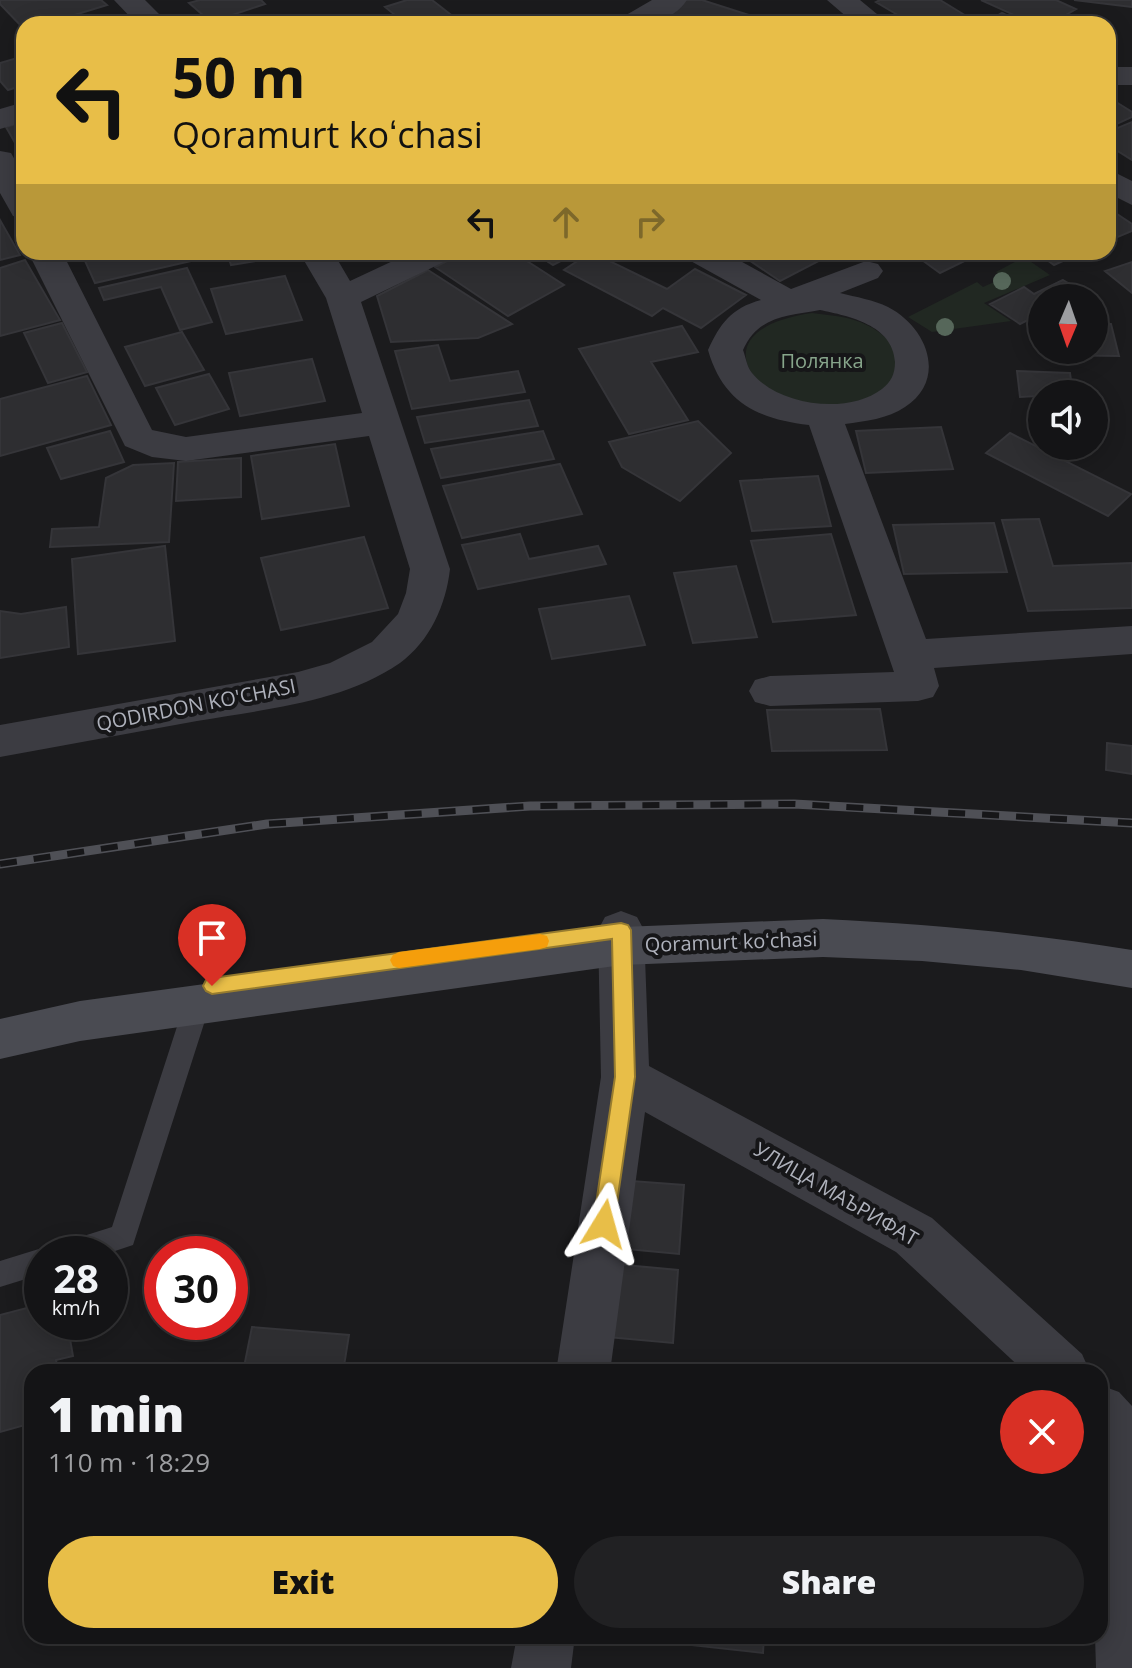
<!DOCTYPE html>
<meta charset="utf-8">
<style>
:root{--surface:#141416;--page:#212123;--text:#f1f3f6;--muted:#9d9ea1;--line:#333335;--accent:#e8be48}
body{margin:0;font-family:"Open Sans",sans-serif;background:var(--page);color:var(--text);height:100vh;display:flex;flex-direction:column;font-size:30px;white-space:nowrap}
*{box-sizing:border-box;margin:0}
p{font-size:26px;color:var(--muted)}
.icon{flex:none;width:44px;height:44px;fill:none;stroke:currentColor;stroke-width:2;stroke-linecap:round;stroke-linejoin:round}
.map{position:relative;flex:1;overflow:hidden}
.drawer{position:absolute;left:24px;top:1364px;width:1084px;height:280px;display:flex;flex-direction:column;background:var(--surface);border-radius:24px;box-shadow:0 4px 20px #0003,0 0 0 2px var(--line)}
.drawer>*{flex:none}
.banner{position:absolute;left:16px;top:16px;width:1100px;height:244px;border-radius:24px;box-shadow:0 4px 20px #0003,0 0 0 2px var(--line);background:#e8be48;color:#111;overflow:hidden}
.needle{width:52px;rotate:182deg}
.tools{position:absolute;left:1028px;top:284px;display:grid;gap:16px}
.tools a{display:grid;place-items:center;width:80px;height:80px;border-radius:50%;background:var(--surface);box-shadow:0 4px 20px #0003,0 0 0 2px var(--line);font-size:40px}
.speed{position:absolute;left:24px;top:1236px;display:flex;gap:16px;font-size:40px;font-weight:700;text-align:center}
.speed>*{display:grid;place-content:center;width:104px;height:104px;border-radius:50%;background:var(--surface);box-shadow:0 4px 20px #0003,0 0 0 2px var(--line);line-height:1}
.speed small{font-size:20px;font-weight:400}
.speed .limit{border:12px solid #d22;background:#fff;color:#111}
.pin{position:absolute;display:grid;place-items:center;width:68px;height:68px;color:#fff;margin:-82px -34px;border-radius:50% 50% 50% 0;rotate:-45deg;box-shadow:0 0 8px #0007}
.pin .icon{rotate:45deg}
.me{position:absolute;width:88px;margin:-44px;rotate:8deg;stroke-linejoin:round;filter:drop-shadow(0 0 6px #0008)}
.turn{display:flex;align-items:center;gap:28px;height:168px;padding:0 24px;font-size:36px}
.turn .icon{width:104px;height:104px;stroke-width:2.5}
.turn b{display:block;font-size:56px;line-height:68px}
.lanes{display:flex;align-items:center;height:76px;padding:0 24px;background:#0003;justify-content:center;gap:40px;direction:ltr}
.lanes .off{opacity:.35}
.round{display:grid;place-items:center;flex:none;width:84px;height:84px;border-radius:42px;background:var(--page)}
.head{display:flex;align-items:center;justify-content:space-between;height:136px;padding:0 24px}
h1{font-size:48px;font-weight:800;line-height:60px}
.cta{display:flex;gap:16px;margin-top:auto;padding:16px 24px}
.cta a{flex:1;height:92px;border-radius:48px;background:var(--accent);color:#111;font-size:32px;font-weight:800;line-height:92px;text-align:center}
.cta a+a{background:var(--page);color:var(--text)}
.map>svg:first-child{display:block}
</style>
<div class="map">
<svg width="1132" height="1668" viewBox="0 0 1132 1668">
<rect width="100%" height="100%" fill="#1b1b1d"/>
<path fill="#212822" d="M1024,257L1050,275L984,303L1011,321L932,332L908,317L977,282L983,287L1003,278L996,272Z
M812,313C828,315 844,316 860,322C908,341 913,383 861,401C773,432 679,332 812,313Z"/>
<path fill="#2e2e31" stroke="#353539" stroke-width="2" d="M0,0H101L107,5L45,24H24V29L0,4Z
M200,0H261L265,4L211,22L189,3Z
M407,0H432L455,18L438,24H406L385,7Z
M685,0H702L777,24H655Z
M880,0H940L963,14L939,24H913L876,2Z
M981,0H1056L1076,9L1050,24H1034Z
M1074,0H1132V7Z
M1002,13L1025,24H983Z
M273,15L283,24H245Z
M24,56V85L8,90L0,81V63Z
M1108,97L1132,112V117L1108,128Z
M24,122V155H22L6,127Z
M1132,122V160L1108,145V132Z
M1108,208L1132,224V231L1108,241Z
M0,220L20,255L0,260Z
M81,252H134L136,255L151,252H187L191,261L95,283Z
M227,252H286L287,256L231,265Z
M465,252H513L564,285L508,316L435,267Z
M533,252H578L553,265Z
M591,252L667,289L695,269L746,295L701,328L663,308L652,316L564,270Z
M737,252H836L780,281Z
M911,252H983L940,273Z
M1036,252H1083L1054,265Z
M25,260L60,320L0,336V268Z
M1132,262V293L1105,271Z
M187,268L212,322L180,330L161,287L104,300L99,288Z
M428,270L512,324L478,338L391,342L377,296Z
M285,276L302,320L226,334L211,289Z
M1063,280L1083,292L1071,298H1042V313L1020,324L990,304L1024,287L1034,294Z
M62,323L87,372L48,383L24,333Z
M1094,324H1111L1119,356L1047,355L1046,350H1094Z
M682,326L698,352L651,362L688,420L629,434L579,349Z
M182,332L204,370L145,386L125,347Z
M438,345L450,381L518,371L525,392L412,409L395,351Z
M312,359L325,401L240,416L229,373Z
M1017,371L1070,373L1073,394L1020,397Z
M209,374L229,409L175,425L156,388Z
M87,376L111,425L0,456V399Z
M529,400L538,426L425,443L417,417Z
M698,421L731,453L680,501L622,467L609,442Z
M941,427L953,469L866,473L856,431Z
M110,431L124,462L61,479L47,448Z
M543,431L554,459L441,478L431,449Z
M1010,433L1131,494L1108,516L986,453Z
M335,444L349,506L262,519L251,456Z
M241,458V497L176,501L178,462Z
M174,463L169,542L50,547L52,529L99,527L106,478L133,465Z
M560,464L582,514L462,538L443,486Z
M818,476L831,526L752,531L740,481Z
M1039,519L1053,566L1132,563V608L1028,611L1002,520Z
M994,523L1007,572L904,574L893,525Z
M520,534L529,559L598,546L606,564L478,589L462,545Z
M831,534L856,615L773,622L751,541Z
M364,537L388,608L281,630L261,558Z
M165,546L175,641L78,654L72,559Z
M736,566L757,637L693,643L674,573Z
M629,596L645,645L552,659L539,609Z
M66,607L69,647L0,658V611L21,614Z
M880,709L887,750L772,751L767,710Z
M1107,743L1132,746V774L1106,770Z
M591,1178L684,1185L679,1254L585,1245Z
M582,1261L678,1270L673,1343L575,1334Z
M42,1304V1322H67L73,1356L56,1360L58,1372H32V1423L0,1432V1315Z
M252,1327L349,1335L343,1372H243Z
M655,1636H764L763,1653L654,1641Z"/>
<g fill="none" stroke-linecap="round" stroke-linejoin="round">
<path fill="#3c3c42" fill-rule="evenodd" d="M197,994L206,997L210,1005L133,1245L106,1254H42V1274L0,1287V1261L42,1248L52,1252L55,1245L112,1227L184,1005L188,997Z"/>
<path fill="#3c3c42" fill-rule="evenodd" d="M114,0H145L169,24H137Z
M652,0H687C671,24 642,24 616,24L621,18Z
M1108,67H1132V85H1108Z
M24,102V122L0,129V109Z
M0,151L11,153L24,176V219L13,216L0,193Z
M28,252H62L152,430L186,437L362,413L326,298L299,252H333L350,281L412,252H455L450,259L361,302L450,569C446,605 430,641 400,663C342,703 265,709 197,721C131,733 66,745 0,757V725L298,672L330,663L372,642L398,614L406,593L410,569L369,436L186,461L152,457L125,446Z
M682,252H724L791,289L866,261L878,264L883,271L878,278L840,293C856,297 874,300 888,307C927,327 948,379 905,407C888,419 865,421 845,424L926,639L1132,626V654L934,668L939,686L933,697L918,701L770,706L755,702L749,691L755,680L770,676L894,672L809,425C757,419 723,402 708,350C720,324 731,308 761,300L687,259ZM820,310C849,316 893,325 895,362C895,374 891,382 882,389C848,415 779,406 752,373C747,367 746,358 743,350C758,316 787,316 820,310Z
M621,911L637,917L644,930L649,1066L932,1218L1082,1354L1090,1372H1025L896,1252L645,1112L610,1372H556L601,1077L598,930L605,917Z
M1100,1385L1119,1392L1132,1406V1668H1096L1095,1636H1100Z
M517,1636H575L571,1668H511Z"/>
<path fill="#3c3c42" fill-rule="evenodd" d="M827,0H860L889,24H855Z
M1108,169L1132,181V205L1108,193Z"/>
<path fill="#4a4b52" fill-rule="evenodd" d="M823,919C928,924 1028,933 1132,950V988L1021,970L922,961L823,957L622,965L80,1041L0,1059V1019L80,1001L622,927Z"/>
<g stroke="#4f5056" stroke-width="9">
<path id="rail" d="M0,864L267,824L530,806L794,804L1132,823"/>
</g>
<use href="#rail" stroke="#161618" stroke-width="6" stroke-dasharray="17" stroke-linecap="butt"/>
</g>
<g fill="#56675a">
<circle cx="1002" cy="281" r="9"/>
<circle cx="945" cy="327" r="9"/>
</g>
<path fill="#e8be48" stroke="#977c2f" stroke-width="2" d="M621,923L628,925L631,930L635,1077L614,1224L611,1231L604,1234L596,1231L593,1224L615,1077L612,939L212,994L206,991L203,986L206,980L212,978Z"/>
<path fill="#f59e0b" d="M540,934L547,936L549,941L547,947L540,949L399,968L393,966L390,960L393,955L399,952Z"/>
<g text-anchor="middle" stroke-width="8" stroke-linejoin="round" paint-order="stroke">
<g font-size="20" fill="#87a58b" stroke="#161618">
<text x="822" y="368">Полянка</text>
</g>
<g font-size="20" fill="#aeb1bb" stroke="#161618">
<text transform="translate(196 705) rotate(-11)" y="7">QODIRDON KO'CHASI</text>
<text transform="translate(731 942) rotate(-2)" y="7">Qoramurt koʻchasi</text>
<text transform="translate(836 1194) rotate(30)" y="7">УЛИЦА МАЪРИФАТ</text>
</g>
</g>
</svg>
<div class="tools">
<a><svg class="needle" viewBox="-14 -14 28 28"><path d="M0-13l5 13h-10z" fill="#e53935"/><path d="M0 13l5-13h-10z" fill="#9d9ea1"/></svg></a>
<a><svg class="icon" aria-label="sound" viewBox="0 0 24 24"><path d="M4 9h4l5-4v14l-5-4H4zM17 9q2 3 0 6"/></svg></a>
</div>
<div class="speed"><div>28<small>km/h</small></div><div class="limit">30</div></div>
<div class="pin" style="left:212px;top:986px;background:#d93025"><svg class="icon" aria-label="arrive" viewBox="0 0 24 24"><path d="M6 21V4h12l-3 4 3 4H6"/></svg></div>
<svg class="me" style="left:604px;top:1224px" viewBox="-20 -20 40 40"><path d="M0-17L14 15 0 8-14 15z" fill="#e8be48" stroke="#fff" stroke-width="4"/></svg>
<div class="banner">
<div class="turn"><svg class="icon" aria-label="left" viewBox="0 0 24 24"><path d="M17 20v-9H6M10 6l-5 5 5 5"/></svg><div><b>50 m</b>Qoramurt koʻchasi</div></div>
<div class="lanes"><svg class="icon" aria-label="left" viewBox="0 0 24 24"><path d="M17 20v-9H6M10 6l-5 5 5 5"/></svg><svg class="icon off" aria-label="ahead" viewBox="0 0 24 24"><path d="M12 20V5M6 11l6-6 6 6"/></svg><svg class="icon off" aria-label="right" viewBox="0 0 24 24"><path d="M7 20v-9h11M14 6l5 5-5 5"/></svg></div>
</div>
<section class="drawer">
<div class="head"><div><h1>1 min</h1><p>110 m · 18:29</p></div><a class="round" style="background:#d93025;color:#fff"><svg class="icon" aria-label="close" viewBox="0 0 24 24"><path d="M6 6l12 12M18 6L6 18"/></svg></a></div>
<div class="cta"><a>Exit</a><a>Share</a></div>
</section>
</div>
